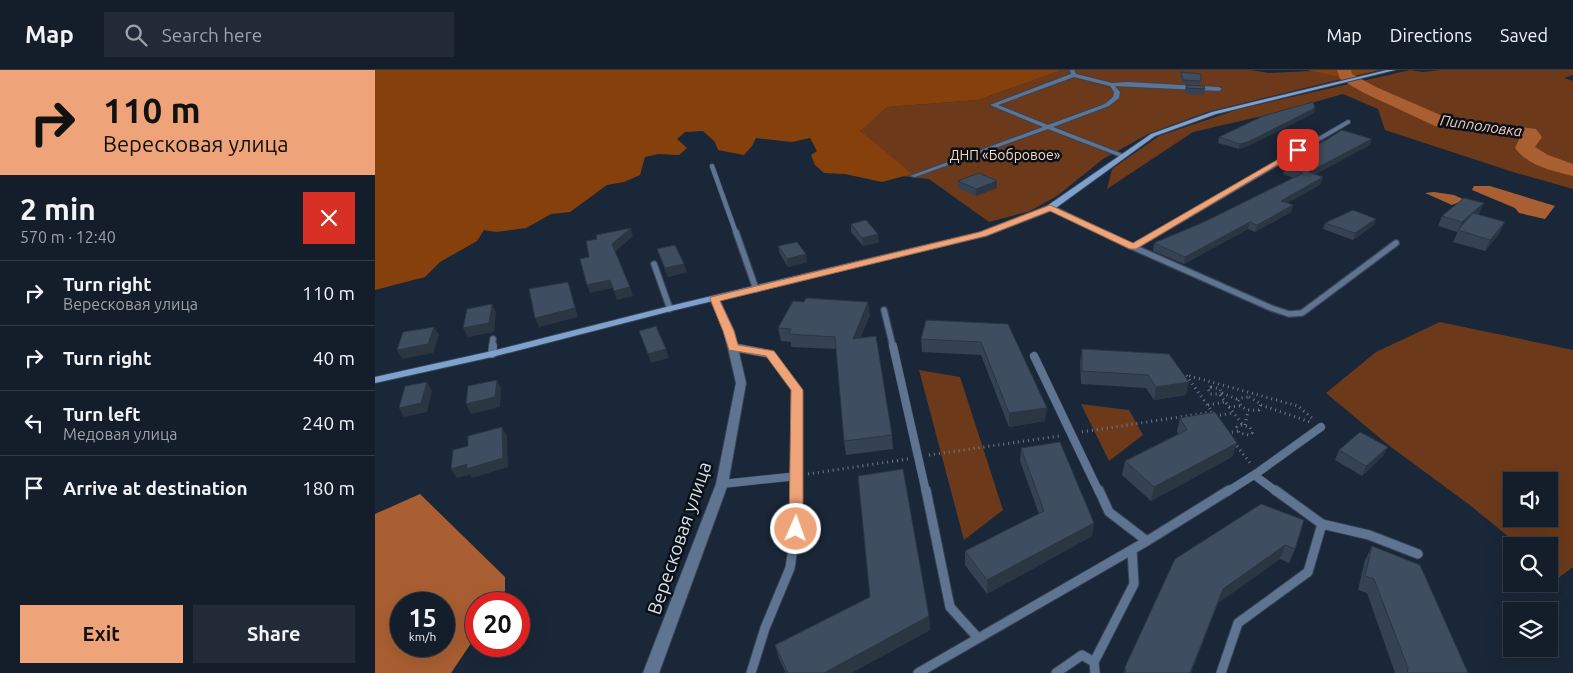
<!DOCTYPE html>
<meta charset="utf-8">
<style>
:root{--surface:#141d2a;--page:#212a36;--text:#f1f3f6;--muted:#9da2a8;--line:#333b47;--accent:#efa378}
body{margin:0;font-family:Ubuntu,sans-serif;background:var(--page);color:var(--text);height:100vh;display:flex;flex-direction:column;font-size:19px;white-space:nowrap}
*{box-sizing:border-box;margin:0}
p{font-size:16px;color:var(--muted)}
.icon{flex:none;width:28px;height:28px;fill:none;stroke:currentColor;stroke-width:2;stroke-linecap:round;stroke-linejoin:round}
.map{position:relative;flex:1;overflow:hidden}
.details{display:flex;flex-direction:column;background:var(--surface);width:375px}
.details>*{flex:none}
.guide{background:#efa378;color:#111;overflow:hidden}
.buttons{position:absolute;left:1128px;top:402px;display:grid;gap:10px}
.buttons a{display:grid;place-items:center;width:55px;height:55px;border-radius:0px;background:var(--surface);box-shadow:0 5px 20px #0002,0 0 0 1px var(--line);font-size:25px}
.speed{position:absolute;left:15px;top:522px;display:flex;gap:10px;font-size:25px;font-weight:700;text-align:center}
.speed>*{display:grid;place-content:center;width:65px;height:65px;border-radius:50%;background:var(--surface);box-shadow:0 5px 20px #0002,0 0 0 1px var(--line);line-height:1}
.speed small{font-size:12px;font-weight:400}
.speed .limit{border:8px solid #d22;background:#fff;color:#111}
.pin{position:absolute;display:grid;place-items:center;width:42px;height:42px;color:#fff;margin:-21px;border-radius:10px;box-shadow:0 2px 8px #0006}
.me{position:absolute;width:55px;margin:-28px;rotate:2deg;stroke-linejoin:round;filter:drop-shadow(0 0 4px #0008)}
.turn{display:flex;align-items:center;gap:18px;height:105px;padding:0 20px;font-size:22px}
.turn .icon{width:65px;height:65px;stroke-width:2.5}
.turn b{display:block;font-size:35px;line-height:42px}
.round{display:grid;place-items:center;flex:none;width:52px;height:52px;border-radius:0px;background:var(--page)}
.overview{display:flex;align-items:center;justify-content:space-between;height:85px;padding:0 20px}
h1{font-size:30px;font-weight:700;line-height:38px}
.cta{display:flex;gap:10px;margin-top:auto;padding:10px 20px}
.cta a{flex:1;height:58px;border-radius:0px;background:var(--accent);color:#111;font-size:20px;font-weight:700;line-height:58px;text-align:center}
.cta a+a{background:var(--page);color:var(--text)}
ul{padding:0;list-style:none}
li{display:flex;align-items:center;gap:15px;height:65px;padding:0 20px;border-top:1px solid var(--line)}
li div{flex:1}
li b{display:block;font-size:19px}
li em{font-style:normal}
header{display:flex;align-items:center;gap:30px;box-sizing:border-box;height:70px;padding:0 25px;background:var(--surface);border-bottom:1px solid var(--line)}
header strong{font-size:24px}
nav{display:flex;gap:28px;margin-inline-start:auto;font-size:18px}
.search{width:350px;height:45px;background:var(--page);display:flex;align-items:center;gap:12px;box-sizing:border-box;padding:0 18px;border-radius:0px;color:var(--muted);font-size:19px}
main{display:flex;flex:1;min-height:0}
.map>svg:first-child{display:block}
</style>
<header>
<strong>Map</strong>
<div class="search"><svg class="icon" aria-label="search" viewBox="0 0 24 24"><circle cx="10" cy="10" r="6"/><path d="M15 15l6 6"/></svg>Search here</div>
<nav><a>Map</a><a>Directions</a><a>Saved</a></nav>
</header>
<main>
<section class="details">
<div class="guide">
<div class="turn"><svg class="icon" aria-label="right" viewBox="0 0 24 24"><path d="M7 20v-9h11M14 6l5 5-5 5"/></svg><div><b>110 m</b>Вересковая улица</div></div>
</div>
<div class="overview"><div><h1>2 min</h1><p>570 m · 12:40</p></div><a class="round" style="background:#d93025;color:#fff"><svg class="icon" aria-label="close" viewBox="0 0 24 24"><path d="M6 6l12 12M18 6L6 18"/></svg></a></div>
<ul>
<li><svg class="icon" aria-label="right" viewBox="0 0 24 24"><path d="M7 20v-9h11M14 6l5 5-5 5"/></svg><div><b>Turn right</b><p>Вересковая улица</p></div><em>110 m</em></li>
<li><svg class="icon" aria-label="right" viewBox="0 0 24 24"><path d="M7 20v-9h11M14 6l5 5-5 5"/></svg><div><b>Turn right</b></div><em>40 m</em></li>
<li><svg class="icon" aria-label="left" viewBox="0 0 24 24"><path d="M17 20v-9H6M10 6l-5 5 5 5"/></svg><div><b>Turn left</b><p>Медовая улица</p></div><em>240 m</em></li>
<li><svg class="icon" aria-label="arrive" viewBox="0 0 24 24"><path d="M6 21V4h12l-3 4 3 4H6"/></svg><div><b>Arrive at destination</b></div><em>180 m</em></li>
</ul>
<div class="cta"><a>Exit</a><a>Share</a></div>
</section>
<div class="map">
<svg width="1198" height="603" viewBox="0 0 1198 603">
<rect width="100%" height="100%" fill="#1a2738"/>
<path fill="#6c3a1b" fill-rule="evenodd" d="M687,0H876L894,3L958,0L971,8L832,42L775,63L728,89L682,126L655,141L614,152L554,109L517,105L485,60L512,37L603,30Z
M1035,0L1048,2L1065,0H1198V5L1189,8L1198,11V119L1138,102L1010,60L1003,39L968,24L900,43L818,62L732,119L737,99L784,66L864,39Z
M1065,252L1198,280V497L1183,508L1174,500V476H1145L1096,436L1012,374L951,323L1001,282ZM1174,411V449H1136V411Z
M544,300L585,307L628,440L589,470Z
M706,334L754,340L768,365L734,391Z"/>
<path fill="#86400c" d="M0,0H687L603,30L512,37L485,61L537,104L507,112L470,104L449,103L440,95L436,85L442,81L435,68L417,72L381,68L377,76L369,85L343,80L340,72L328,61L310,62L302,69L312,78L304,85L283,84L270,87L265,105L249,112L232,115L195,142L176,144L151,158L121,162L109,160L102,171L65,192L50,207L0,220Z
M932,0H1005L971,8Z"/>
<path fill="#a95f32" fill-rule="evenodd" d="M1099,116H1115L1180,136L1170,149L1144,143L1140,138L1097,120Z
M1059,122L1079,125L1090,130L1077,135L1050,123Z
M45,424L130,507V521L122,534H101V566L76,603H0V444ZM26,534H69V576H26Z"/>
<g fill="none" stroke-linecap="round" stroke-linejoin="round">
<path fill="#a95f32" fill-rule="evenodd" d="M962,0H976L977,4L1001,17L1070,47L1161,59L1167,67L1160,77L1173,85L1198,94V106C1178,101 1153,96 1140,78L1145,67L1060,56L989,23L965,9Z"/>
<g stroke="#384454" stroke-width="5.5">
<path id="service-far3" d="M337,96L361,163"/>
</g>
<g stroke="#384454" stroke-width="8">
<path id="service-far2" d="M361,162L381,219
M758,177L896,238L914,244L927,243L1021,173
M279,194L295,239
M509,240L518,277
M117,277L118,269"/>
</g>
<g stroke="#384454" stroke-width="9">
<path id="service-far1" d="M518,276L551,422
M358,277L395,284L422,320L423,406
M117,284L118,276
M659,286L724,422
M879,405L902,422
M347,414L423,406L422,422
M852,422L882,403L946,357"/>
</g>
<g stroke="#384454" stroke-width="11">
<path id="service" d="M551,420L575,537L603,568
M724,420L734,442L772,471
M900,420L947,454L994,465L1043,484
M376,603L390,558L415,498L421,459L422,420
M543,603L772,471L854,420
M681,603L707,585L719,592
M720,603L719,592L759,514L757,480
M846,603L863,553L933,502L947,454"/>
</g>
<g stroke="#384454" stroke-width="2">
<path id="minor" d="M695,0H699L701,4L737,13L752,12L844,17L847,19L844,21L740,16L745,22L744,28L734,36L678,57L750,85V87H746L673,59L540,107L535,106L668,57L615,35L696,4ZM699,7L735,16L739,22L738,27L730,34L673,55L623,35Z
M973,50L975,51V53L761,179H755L671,138L678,136L758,174Z
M340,226L344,229L359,261L371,313L353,414L284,603H268L341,414L361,313L349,261L336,229Z"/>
</g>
<g stroke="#384454" stroke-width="2">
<path id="secondary" d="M1012,0H1020L841,44L780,66L678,140L611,166L296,241L117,287L0,313V307L117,281L295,236L605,162L672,136L776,64L837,42Z"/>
</g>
<path stroke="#6f7a88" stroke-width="3" stroke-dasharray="1 4" stroke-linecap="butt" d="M836,317L845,319L847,324H835L833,318Z
M847,323L864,330
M845,325L867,354
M874,327L886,334L884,340C874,341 868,340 863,331L865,328Z
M833,335L850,332
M886,335L935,352
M854,337L865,336
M838,343L811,305L923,336L938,349
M840,346L858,343
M866,355L875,357L877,363L874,365L864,363L862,357Z
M870,355L873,341
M707,362L837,342
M852,363L863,361
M859,372L875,393
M554,385L684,366
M433,404L533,389"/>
<use href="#service-far3" stroke="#5f7491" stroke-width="4.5"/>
<use href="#service-far2" stroke="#5f7491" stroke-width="5.5"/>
<use href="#service-far1" stroke="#5f7491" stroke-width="8"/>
<use href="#service" stroke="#5f7491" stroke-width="9"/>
<use href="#minor" fill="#5f7491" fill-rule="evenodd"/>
<use href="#secondary" fill="#7fa1ce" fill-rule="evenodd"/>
</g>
<path fill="#354253" d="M806,2L826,4L825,14L808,13L805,5Z
M811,15L830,19L829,25L811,24L810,21Z
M939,43L873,76L864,79L843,73L844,67Z
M995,75L940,104L946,114L912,133L918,135L916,142L880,162L873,159L809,194L778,181L779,173L829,152L919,108L908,104L910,98L911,97L907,96L909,89L928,81Z
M583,111H622V118L601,126L583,118Z
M1109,133L1103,145L1124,164L1110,181L1078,172L1083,161L1082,162L1063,156L1067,146Z
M950,153L999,155L978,170L948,159Z
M476,154L504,172L488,176L476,162Z
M403,176L432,192L413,197L405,184Z
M282,179L312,202L293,207Z
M495,245L485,268L517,365L518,379L471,385L469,371L461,279L416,277V272L406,271L403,258Z
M633,254L670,351L634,357L606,285L547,282L546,269Z
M707,279L794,284L811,325L779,330L771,318L706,314L705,292Z
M805,348L862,373L857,387L776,431L747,405L750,391L803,364L802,361Z
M1013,377L1008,386L987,406L960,390L964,380Z
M646,378L717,466L612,524L590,495V481L664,444L645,391Z
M886,434L920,479L914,493L905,489L843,533L816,603H749L750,597Z
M997,476L1093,603H1020L992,523L983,520L990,490Z
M495,527L554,546L555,560L476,603H411L404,589L400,575Z"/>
<path fill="#2b3643" d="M940,38L939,43L873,76L864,79L865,74Z
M997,69L995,75L932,109L934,102Z
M948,107L946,114L904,138L906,131Z
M622,111V118L601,126V119Z
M1109,133L1104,143L1082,162L1087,152Z
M918,135L916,142L880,162L882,155Z
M1001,149L999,155L978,170L980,163Z
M875,152L873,159L809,194L810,187Z
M1130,152L1124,164L1110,181L1115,170Z
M256,158L258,166L240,182L237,174Z
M503,164L504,172L488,176L487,168Z
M431,184L432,192L413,197L412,189Z
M309,194L312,202L293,207L290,198Z
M235,210L238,218L215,223L212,215Z
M193,212L196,221L203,247L164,257L160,248Z
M255,217L258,226L242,230L239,221Z
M493,232L495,245L480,282L478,269Z
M117,234L121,243L119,262L93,267L88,258Z
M59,257L64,265L58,283L27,289L22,280Z
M291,279L294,288L276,293L273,284Z
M122,310L126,319L125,337L96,344L91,334Z
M52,312L57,321L52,342L29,347L24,338Z
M814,312L811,325L779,330L781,317Z
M672,338L670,351L634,357V343Z
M127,357L132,366L133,397L97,408L95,405L82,408L76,399L92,394Z
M862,373L857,387L776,431L779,417Z
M1013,377L1008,386L987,406L991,396Z
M719,453L717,466L612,524V510Z
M910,475L905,489L843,533L816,603H815L848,519Z
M554,546L555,560L476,603H449Z"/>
<path fill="#3e4d60" stroke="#2b3643" d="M806,2L826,4V11L808,10Z
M811,15L829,16L830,19L812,18Z
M938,32L940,38L875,71L865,74L844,67L888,46Z
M967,60L997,69L934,102L948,107L906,131L918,135L882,155L875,152L810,187L779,173L829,152L928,103L910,98L919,92L909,89L925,80L928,81L951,70Z
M604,103L622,111L601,119L583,111Z
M1089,128L1109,133L1087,152L1067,146Z
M978,140L1001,149L980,163L950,153Z
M1098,143L1130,152L1115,170L1083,160Z
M491,150L503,164L487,168L476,154Z
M256,158L237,174L255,217L239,221L235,210L212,215L205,189L214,187L211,171L222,169L221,165Z
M422,172L431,184L412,189L403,176Z
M300,175L309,194L290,198L282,179Z
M193,212L200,238L160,248L154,219Z
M431,228L493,232L478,269L501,266L517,365L469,371L460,267L414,264L416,259L403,258L418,231L429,232Z
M117,234L114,253L88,258L92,239Z
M551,250L633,254L672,338L634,343L606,272L546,269Z
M281,256L291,279L273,284L264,261Z
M59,257L53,274L22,280L28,262Z
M707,279L794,284L814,312L781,317L773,305L707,301Z
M122,310L120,327L91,334L93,316Z
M52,312L46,333L24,338L30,316Z
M840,342L862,373L779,417L750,391L812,360L805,348Z
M127,357L128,388L91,399L92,394L76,399L78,380L93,376V366Z
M985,362L1013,377L991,396L964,380Z
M685,372L719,453L612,510L590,481L669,441L646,378Z
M528,399L554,546L449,603H413L400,575L495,527L483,406Z
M886,434L929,450L920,479L910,475L848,519L815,603H751L750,597L800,489Z
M997,476L1045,495L1093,603H1032L1033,598L999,509L990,506Z"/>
<path fill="#efa378" stroke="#9b6a4e" d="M921,79L927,80L761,179H755L675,141L611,166L345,231L359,261L363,275L399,281L428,320V459L426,463L421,465L416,463L414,459L416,320L391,286L354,280L348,261L335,229L336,227L605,162L675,135L758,173Z"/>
<g text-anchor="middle" stroke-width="5" stroke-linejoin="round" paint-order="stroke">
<g font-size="14" fill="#ffd4bd" stroke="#0a1017">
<text x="630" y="90">ДНП «Бобровое»</text>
</g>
<g font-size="15" font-style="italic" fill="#f5cbb4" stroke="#0a1017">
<text transform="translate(1106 56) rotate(8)" y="5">Пипполовка</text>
</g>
<g font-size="19" fill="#d6deea" stroke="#0a1017">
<text transform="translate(304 468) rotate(-71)" y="7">Вересковая улица</text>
</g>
</g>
</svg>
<div class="buttons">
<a><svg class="icon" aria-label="sound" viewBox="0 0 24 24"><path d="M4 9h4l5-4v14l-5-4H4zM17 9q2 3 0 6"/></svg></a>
<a><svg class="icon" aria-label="search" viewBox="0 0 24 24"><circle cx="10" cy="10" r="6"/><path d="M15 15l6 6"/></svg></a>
<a><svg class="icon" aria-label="layers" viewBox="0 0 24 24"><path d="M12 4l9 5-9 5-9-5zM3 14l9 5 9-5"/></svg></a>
</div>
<div class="speed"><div>15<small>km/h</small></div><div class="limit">20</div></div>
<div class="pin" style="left:923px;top:80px;background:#d93025"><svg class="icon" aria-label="arrive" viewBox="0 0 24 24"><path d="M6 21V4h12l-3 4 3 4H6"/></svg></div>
<svg class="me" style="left:421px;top:459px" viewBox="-20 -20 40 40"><circle r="17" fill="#efa378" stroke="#fff" stroke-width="3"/><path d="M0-11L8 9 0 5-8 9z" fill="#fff"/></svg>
</div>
</main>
